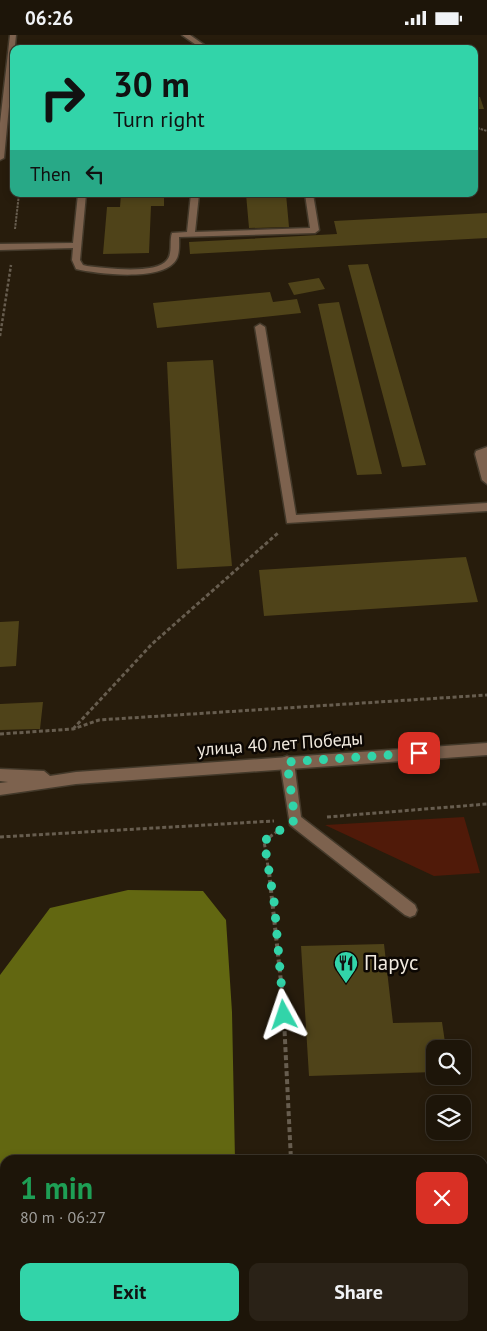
<!DOCTYPE html>
<meta charset="utf-8">
<style>
:root{--surface:#1d1509;--page:#2a2217;--text:#f1f3f6;--muted:#a09f9c;--line:#3b342a;--accent:#32d4a9}
body{margin:0;font-family:"PT Sans",sans-serif;background:var(--page);color:var(--text);height:100vh;display:flex;flex-direction:column;font-size:19px;white-space:nowrap}
*{box-sizing:border-box;margin:0}
p{font-size:16px;color:var(--muted)}
.icon{flex:none;width:28px;height:28px;fill:none;stroke:currentColor;stroke-width:2;stroke-linecap:round;stroke-linejoin:round}
.map{position:relative;flex:1;overflow:hidden}
.panel{position:absolute;left:0px;top:1120px;width:488px;height:176px;display:flex;flex-direction:column;background:var(--surface);border-radius:15px 15px 0 0;box-shadow:0 2px 8px #0003,0 0 0 1px var(--line)}
.panel>*{flex:none}
.banner{position:absolute;left:10px;top:10px;width:468px;height:152px;border-radius:10px;box-shadow:0 2px 8px #0003,0 0 0 1px var(--line);background:#32d4a9;color:#111;overflow:hidden}
.fabs{position:absolute;left:426px;top:1005px;display:grid;gap:10px}
.fabs a{display:grid;place-items:center;width:45px;height:45px;border-radius:10px;background:var(--surface);box-shadow:0 2px 8px #0003,0 0 0 1px var(--line);font-size:25px}
.pin{position:absolute;display:grid;place-items:center;width:42px;height:42px;color:#fff;margin:-21px;border-radius:10px;box-shadow:0 2px 8px #0006}
.me{position:absolute;width:55px;margin:-28px;rotate:355deg;stroke-linejoin:round;filter:drop-shadow(0 0 4px #0008)}
.turn{display:flex;align-items:center;gap:18px;height:105px;padding:0 20px;font-size:22px}
.turn .icon{width:65px;height:65px;stroke-width:2.5}
.turn b{display:block;font-size:35px;line-height:42px}
.then{display:flex;align-items:center;height:48px;padding:0 20px;background:#0003;gap:10px;font-size:19px}
.round{display:grid;place-items:center;flex:none;width:52px;height:52px;border-radius:10px;background:var(--page)}
.overview{display:flex;align-items:center;justify-content:space-between;height:85px;padding:0 20px}
h1{font-size:30px;font-weight:700;line-height:38px;color:#1e9e55}
.primary-button{display:flex;gap:10px;margin-top:auto;padding:10px 20px}
.primary-button a{flex:1;height:58px;border-radius:10px;background:var(--accent);color:#111;font-size:20px;font-weight:700;line-height:58px;text-align:center}
.primary-button a+a{background:var(--page);color:var(--text)}
.status{display:flex;justify-content:space-between;align-items:center;height:35px;padding:0 25px;background:var(--surface);direction:ltr}
.status svg{height:14px;fill:currentColor}
.map>svg:first-child{display:block}
</style>
<div class="status"><b>06:26</b><svg viewBox="0 0 49 12"><path d="M0 12V9h3v3zM5 12V6h3v6zM10 12V3h3v9zM15 12V0h3v12zM26 1h20v11H26zM47 4h2v5h-2z"/></svg></div>
<div class="map">
<svg width="487" height="1296" viewBox="0 0 487 1296">
<rect width="100%" height="100%" fill="#271c0c"/>
<path fill="#501a09" d="M464,782L480,838L434,841L325,790Z"/>
<path fill="#626711" d="M128,855L203,856L226,885L232,977L235,1125H5V1291H234V1296H0V940L50,873Z"/>
<path fill="#4f4319" d="M474,62H480L484,74H474Z
M121,159H164V171H151L149,218L103,219L107,172H120Z
M246,159H286L289,192L249,193Z
M487,178V203L190,219L189,207L337,199L334,186Z
M368,229L426,430L402,432L348,230Z
M319,243L325,254L294,260L288,248Z
M270,257L273,267L297,264L301,278L157,293L153,268Z
M339,267L382,439L357,440L318,269Z
M213,325L232,531L177,534L167,327Z
M466,522L478,567L264,581L259,535Z
M19,586L16,631L0,632V587Z
M43,667L40,694L0,695V669Z
M384,909L393,988L442,987L446,1014H435V1037L309,1041L301,911Z
M306,1291H437L440,1296H307Z"/>
<g fill="none" stroke-linecap="round" stroke-linejoin="round">
<g stroke="#43392a" stroke-width="3">
<path id="service" d="M182,0H190L210,14H202Z
M78,159H86L80,225L83,230L87,231C104,233 156,240 167,225C173,218 169,206 172,198L187,197L191,159H199L195,197L310,193L305,159H313L319,195L315,198L179,202C179,209 180,219 176,225C163,247 97,239 76,234L72,225L73,213L0,215V209L73,208Z
M260,289L265,292L296,480L487,468V476L287,488L255,292Z
M487,412V449L482,445L475,419L476,416Z
M287,721L292,723L294,727L301,782L415,870L417,875L415,880L410,882L405,880L290,790L280,727L282,723Z"/>
</g>
<g stroke="#43392a" stroke-width="3">
<path id="tertiary" d="M10,0H16L4,123L0,125V88Z
M487,708V720L76,749L0,760V748L8,747L0,746V734L44,736L50,741L76,737Z"/>
</g>
<path stroke="#675d4f" stroke-width="2" stroke-dasharray="2.5 1" stroke-linecap="butt" d="M474,92L487,96
M15,194L19,159"/>
<path stroke="#675d4f" stroke-width="2.5" stroke-dasharray="3 2" stroke-linecap="butt" d="M0,301L11,230"/>
<path stroke="#675d4f" stroke-width="3" stroke-dasharray="4 2.5" stroke-linecap="butt" d="M73,694L152,609L278,498
M0,699L73,694L99,685L487,660
M327,782L487,769
M0,802L274,786
M269,838L264,806L278,796"/>
<path stroke="#675d4f" stroke-width="4" stroke-dasharray="5 3" stroke-linecap="butt" d="M269,837L283,965L291,1125
M298,1291V1296"/>
<use href="#service" fill="#7d624e" fill-rule="evenodd"/>
<use href="#tertiary" fill="#7d624e" fill-rule="evenodd"/>
</g>
<g fill="none" stroke-linecap="round" stroke-linejoin="round">
<path stroke="#32d4a9" stroke-width="9" stroke-dasharray="0 16.2" d="M284,980L274,866L264,806L295,785L287,727L419,718"/>
</g>
<defs>
<g id="restaurant-pin" transform="scale(1.25)"><path d="M0 17L-7.5 6A9.5 9.5 0 1 1 7.5 6Z" fill="#32d4a9" stroke="#0c0703"/><path d="M-5-6h1v4h1v-4h1v4h1v-4h1v5L-1.5 .5V6h-2V.5L-5-1ZM5-6V6H3V1.5H1.5Q1.5-4 5-6Z" fill="#111"/></g>
</defs>
<g fill-rule="evenodd">
<use href="#restaurant-pin" x="346" y="928"/>
</g>
<g text-anchor="middle" stroke-width="5" stroke-linejoin="round" paint-order="stroke">
<g font-size="18" fill="#f1eadf" stroke="#0c0703">
<text transform="translate(280 709) rotate(-4)" y="6">улица 40 лет Победы</text>
</g>
<g font-size="21" fill="#f1eadf" stroke="#0c0703" text-anchor="start">
<text x="364" y="935">Парус</text>
</g>
</g>
</svg>
<div class="fabs">
<a><svg class="icon" aria-label="search" viewBox="0 0 24 24"><circle cx="10" cy="10" r="6"/><path d="M15 15l6 6"/></svg></a>
<a><svg class="icon" aria-label="layers" viewBox="0 0 24 24"><path d="M12 4l9 5-9 5-9-5zM3 14l9 5 9-5"/></svg></a>
</div>
<div class="pin" style="left:419px;top:718px;background:#d93025"><svg class="icon" aria-label="arrive" viewBox="0 0 24 24"><path d="M6 21V4h12l-3 4 3 4H6"/></svg></div>
<svg class="me" style="left:284px;top:980px" viewBox="-20 -20 40 40"><path d="M0-17L14 15 0 8-14 15z" fill="#32d4a9" stroke="#fff" stroke-width="4"/></svg>
<div class="banner">
<div class="turn"><svg class="icon" aria-label="right" viewBox="0 0 24 24"><path d="M7 20v-9h11M14 6l5 5-5 5"/></svg><div><b>30 m</b>Turn right</div></div>
<div class="then">Then<svg class="icon" aria-label="left" viewBox="0 0 24 24"><path d="M17 20v-9H6M10 6l-5 5 5 5"/></svg></div>
</div>
<section class="panel">
<div class="overview"><div><h1>1 min</h1><p>80 m · 06:27</p></div><a class="round" style="background:#d93025;color:#fff"><svg class="icon" aria-label="close" viewBox="0 0 24 24"><path d="M6 6l12 12M18 6L6 18"/></svg></a></div>
<div class="primary-button"><a>Exit</a><a>Share</a></div>
</section>
</div>
